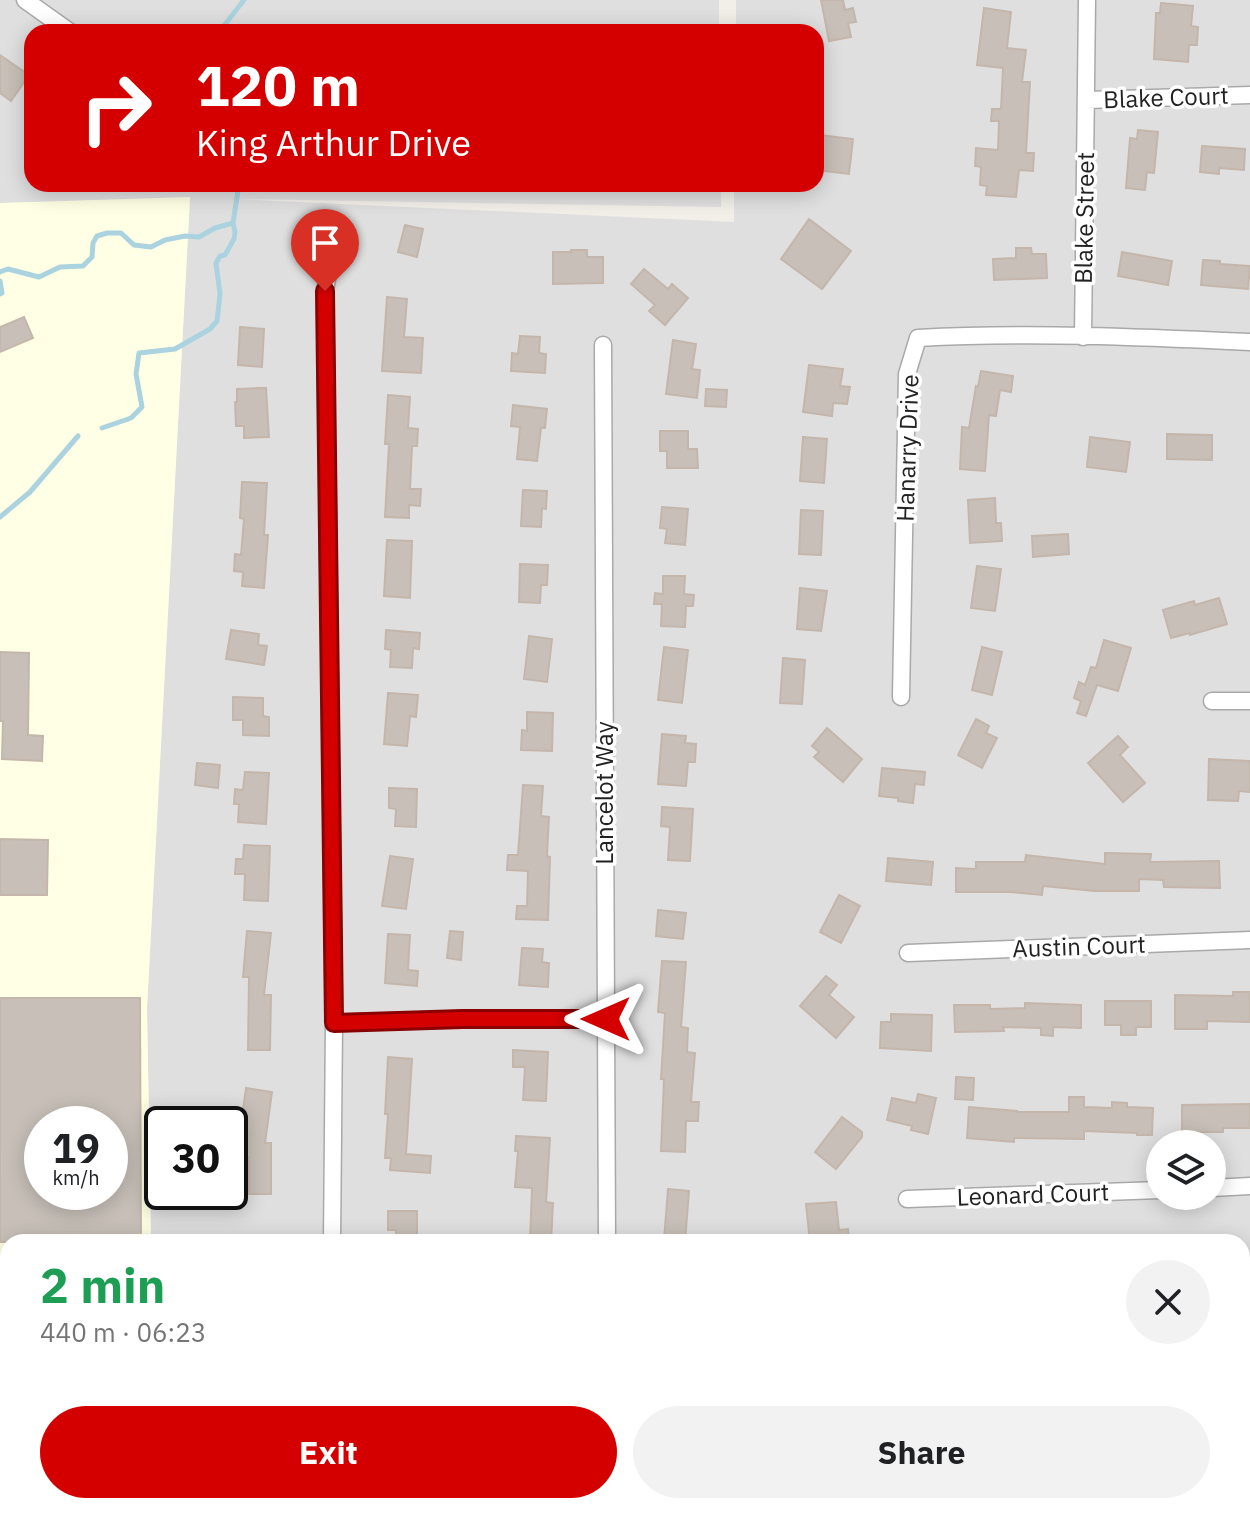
<!DOCTYPE html>
<meta charset="utf-8">
<style>
:root{--surface:#fff;--page:#f2f2f2;--text:#202124;--muted:#757577;--accent:#d40000}
body{margin:0;font-family:"IBM Plex Sans",sans-serif;background:var(--page);color:var(--text);height:100vh;display:flex;flex-direction:column;font-size:30px;white-space:nowrap}
*{box-sizing:border-box;margin:0}
p{font-size:26px;color:var(--muted)}
.icon{flex:none;width:44px;height:44px;fill:none;stroke:currentColor;stroke-width:2;stroke-linecap:round;stroke-linejoin:round}
.map{position:relative;flex:1;overflow:hidden}
.panel{position:absolute;left:0px;top:1234px;width:1250px;height:280px;display:flex;flex-direction:column;background:var(--surface);border-radius:24px 24px 0 0;box-shadow:0 4px 20px #0003}
.panel>*{flex:none}
.banner{position:absolute;left:24px;top:24px;width:800px;height:168px;border-radius:24px;box-shadow:0 4px 20px #0003;background:#d40000;color:#fff;overflow:hidden}
.tools{position:absolute;left:1146px;top:1130px;display:grid;gap:16px}
.tools a{display:grid;place-items:center;width:80px;height:80px;border-radius:50%;background:var(--surface);box-shadow:0 4px 20px #0003;font-size:40px}
.speed{position:absolute;left:24px;top:1106px;display:flex;gap:16px;font-size:40px;font-weight:700;text-align:center}
.speed>*{display:grid;place-content:center;width:104px;height:104px;border-radius:50%;background:var(--surface);box-shadow:0 4px 20px #0003;line-height:1}
.speed small{font-size:20px;font-weight:400}
.speed .limit{border:4px solid #111;border-radius:12px;background:#fff;color:#111}
.pin{position:absolute;display:grid;place-items:center;width:68px;height:68px;color:#fff;margin:-82px -34px;border-radius:50% 50% 50% 0;rotate:-45deg;box-shadow:0 0 8px #0007}
.pin .icon{rotate:45deg}
.me{position:absolute;width:88px;margin:-44px;rotate:270deg;stroke-linejoin:round;filter:drop-shadow(0 0 6px #0008)}
.turn{display:flex;align-items:center;gap:28px;height:168px;padding:0 40px;font-size:36px}
.turn .icon{width:104px;height:104px;stroke-width:2.5}
.turn b{display:block;font-size:56px;line-height:68px}
.round{display:grid;place-items:center;flex:none;width:84px;height:84px;border-radius:42px;background:var(--page)}
.head{display:flex;align-items:center;justify-content:space-between;height:136px;padding:0 40px}
h1{font-size:48px;font-weight:700;line-height:60px;color:#1e9e55}
.primary-button{display:flex;gap:16px;margin-top:auto;padding:16px 40px}
.primary-button a{flex:1;height:92px;border-radius:48px;background:var(--accent);color:#fff;font-size:32px;font-weight:700;line-height:92px;text-align:center}
.primary-button a+a{background:var(--page);color:var(--text)}
.map>svg:first-child{display:block}
</style>
<div class="map">
<svg width="1250" height="1514" viewBox="0 0 1250 1514">
<rect width="100%" height="100%" fill="#f2efe9"/>
<path fill="#e0dfdf" fill-rule="evenodd" d="M0,0H719V32H32V184H721V207L234,199L734,222V184H816V32H736V0H1250V1514H1212L1211,1506H1242V1242H151L147,1008L190,198L0,203ZM162,1124H230V1192H162ZM1160,1144H1212V1196H1160Z
M157,1506H748V1514H157Z"/>
<path fill="#ffffe5" fill-rule="evenodd" d="M190,197L147,1008L151,1242H8V1506H155V1514H0V203ZM42,1124H110V1192H42Z"/>
<path fill="#c8facc" d="M756,1506H930V1514H756Z"/>
<path fill="#e2e2e2" d="M0,1300L8,1301V1471H0Z"/>
<g fill="none" stroke-linecap="round" stroke-linejoin="round">
<path stroke="#aad3df" stroke-width="5" d="M219,32L244,0
M0,272L8,269L39,277L60,267L83,266L92,257L93,243L97,236L107,233H121L134,245L151,247L165,240L185,236L199,237L215,228L233,223
M0,281L2,293L0,294
M102,428L131,418L142,407L136,374L139,353L175,349L210,329L217,321L220,294L216,263L220,256L225,255L234,239L235,232L233,223L239,184
M0,517L30,492L78,436"/>
</g>
<path fill="#c7bfb8" stroke="#c4b6ab" stroke-width="2" fill-rule="evenodd" d="M821,0H843L845,10L853,8L856,22L848,23L851,37L829,41Z
M1161,3L1193,6L1191,26L1198,27L1197,45H1189L1188,62L1154,59L1156,13H1160Z
M984,8L1011,12L1007,48L1026,50L1022,82H1030L1026,153H1034L1033,171L1019,170L1016,197L986,195L987,186L980,185L981,167L975,166L976,148L998,150L999,121H991L992,109H1001L1003,68L977,65Z
M0,55L29,75L11,101L0,93Z
M1138,130L1158,132L1154,173L1147,172L1145,190L1126,188L1130,138L1137,139Z
M820,135L853,139L849,174L816,170Z
M1202,146L1245,149L1244,170L1219,168V174L1200,172Z
M809,219L851,251L822,289L781,259Z
M405,225L423,229L417,257L398,252Z
M1016,248H1031L1032,254H1046L1047,278L994,280L993,259L1016,258Z
M571,250H587V257H603V283L553,284V252H571Z
M1122,252L1172,261L1168,285L1118,276Z
M1203,260L1220,261V264L1250,266L1248,289L1201,285Z
M644,269L668,289L672,284L688,298L665,325L649,311L655,305L631,284Z
M387,297L407,299L404,337L423,338L421,373L382,371Z
M24,317L33,338L0,352V327Z
M240,327L264,329L262,367L238,365Z
M520,336L540,337L539,353L546,354L545,373L511,371L512,353L518,354Z
M673,340L696,344L692,369L700,370L697,398L666,394Z
M809,365L843,369L840,386L850,387L847,404L833,403L832,416L803,412Z
M981,371L1013,376L1011,392L1000,390L996,416L989,415L985,471L960,469L962,427L969,428L976,386L978,387Z
M260,388H266L269,437L244,438V426H236L235,402H237V389Z
M706,389L727,390L726,407L705,406Z
M388,395L410,397L408,428L418,429L417,446H412L410,489H421L420,506L409,505V518L385,517L389,444H385Z
M513,405L547,409L545,428H541L537,461L517,459L520,427L511,426Z
M660,431H688V449H697L698,468H667V451H660Z
M1167,434L1212,435V460L1167,459Z
M803,437L827,439L824,483L800,481Z
M1090,437L1130,442L1126,472L1087,467Z
M242,482L267,483L264,535H268L264,588L242,586L243,572L234,571L235,554L241,555L244,519L240,518Z
M523,490L547,491L546,509L542,508L541,527L521,526Z
M995,498L996,523H1001L1002,541L970,543L968,500Z
M662,507L688,509L685,545L665,543L667,529L660,528Z
M801,510L823,511L821,555L799,554Z
M1068,534L1069,554L1033,557L1032,536Z
M387,540L412,541L410,598L384,596Z
M520,564L548,565L547,585H541L540,603L519,602Z
M977,566L1001,569L995,611L971,608Z
M663,576H685L684,594L694,595L693,606H686L685,627L661,626L662,604H654L655,593L663,594Z
M800,588L827,591L821,631L797,629Z
M1219,598L1227,624L1190,635V633L1171,638L1163,610L1194,601L1195,605Z
M231,630L259,634L258,645L267,646L264,665L226,659Z
M386,630L420,633L419,649L413,648L412,668L390,667L391,650L385,649Z
M529,636L552,639L547,682L524,679Z
M1104,640L1131,648L1118,691L1097,685L1086,716L1077,713L1081,701L1074,698L1079,682L1085,685L1091,667L1096,668Z
M664,647L688,650L682,703L658,700Z
M982,647L1002,652L992,695L972,690Z
M0,652L29,653L28,735L43,736L42,761L2,759L3,721H0Z
M783,658L805,660L802,704L780,703Z
M388,693L418,695L416,717L410,716L407,746L384,744Z
M233,697L263,698V716L269,717V736L243,735V720H233Z
M527,712L553,713L552,751L521,750L522,730L527,731Z
M976,719L989,726L986,733L997,738L982,768L958,755Z
M827,728L862,759L843,782L814,757L819,752L812,746Z
M662,734L686,736L685,743L696,744L695,762H688L686,786L658,784Z
M1118,736L1128,747L1120,755L1145,783L1123,802L1088,763Z
M1209,759L1250,761V792L1239,791L1238,801L1208,800Z
M197,763L220,765L218,788L195,785Z
M882,768L925,772L924,785L915,784L913,803L898,801V798L879,796Z
M245,772L269,773L266,824L238,822L239,804H234L235,789L243,790Z
M523,785L543,786L541,816L549,817L547,856L550,857L548,920L516,919L517,906H527L528,871L507,870L508,855H518Z
M389,788L417,789L416,827L395,826L396,809L389,808Z
M662,807L693,809L690,861L668,860L670,827L661,826Z
M0,839L48,840L47,895H0Z
M244,845L270,846L268,901L244,900L245,874H235L236,859H243Z
M1105,853L1151,854L1150,862L1219,861L1220,888L1164,887L1163,880L1139,879V891H1095L1043,886L1042,895L1011,892H956V868L976,869V862H1025L1026,855L1105,864Z
M390,856L413,859L406,909L382,906Z
M888,858L933,862L931,885L886,881Z
M839,895L860,906L841,943L820,932Z
M658,910L686,913L683,939L656,936Z
M247,931L271,933L264,995H271L270,1050H248L249,977H243Z
M450,931L463,932L461,960L447,958Z
M388,934L410,935L408,970L418,971L417,986L385,983Z
M522,948L543,949L542,962L549,963L548,987L519,985Z
M662,961L686,962L681,1027L688,1028L687,1052L695,1053L691,1102H699L698,1121H686L685,1152L661,1151L664,1079H661L665,1013L658,1012Z
M826,976L837,985L829,995L854,1017L836,1038L800,1006Z
M1233,992H1250V1022L1207,1021V1029H1175V995L1233,996Z
M0,998H140L141,1242H0ZM42,1124H110V1192H42Z
M1105,1001H1151V1027H1136V1035H1121V1025H1105Z
M1025,1003L1081,1005V1028L1053,1027V1036L1041,1035V1028L1003,1027L1004,1031L955,1032L954,1005H990V1009L1025,1008Z
M891,1014L932,1015L931,1051L880,1048L881,1022H891Z
M513,1050L548,1052L546,1101L523,1100L525,1067H513Z
M388,1057L412,1059L406,1154L431,1156L430,1173L390,1170L391,1158H385L388,1114H385Z
M956,1077L974,1078L973,1100L955,1099Z
M246,1088L272,1092L265,1143H271V1194H249V1157H240V1125L233,1124L235,1109L243,1110Z
M918,1094L936,1098L928,1134L911,1130L912,1126L887,1120L892,1098L916,1103Z
M1069,1097H1084V1107L1112,1108V1102L1127,1103V1107L1153,1108L1152,1135H1137V1133L1084,1131V1139L1014,1138V1142L967,1138L969,1107L1017,1111V1112H1069Z
M1250,1104V1128H1223V1132H1182V1105Z
M842,1117L862,1132V1137L836,1169L815,1152Z
M516,1136L550,1138L546,1202L553,1203L551,1242H530L532,1188L515,1187L518,1151H515Z
M668,1189L689,1191L685,1242L664,1240Z
M836,1202L839,1230L848,1229L849,1242H810L806,1204Z
M388,1211H417V1242H396V1230H388Z"/>
<g fill="none" stroke-linecap="round" stroke-linejoin="round">
<g stroke="#a9a9a9" stroke-width="19">
<path id="minor" d="M25,0L70,32
M1087,100L1250,95
M1083,337L1087,0
M603,345L607,1242
M901,697L907,374L918,338C1029,332 1140,337 1250,342
M1212,701H1250
M908,953L1250,940
M334,1023L463,1019H606
M1212,1188L1250,1186
M907,1199L1160,1190
M332,1242L334,1023L325,291L334,238
M608,1506V1514
M328,1514L329,1506"/>
</g>
<use href="#minor" stroke="#fff" stroke-width="16"/>
</g>
<g fill="none" stroke-linecap="round" stroke-linejoin="round">
<g stroke="#8a0000" stroke-width="20">
<path id="route" d="M325,291L334,1023L463,1019H606"/>
</g>
<use href="#route" stroke="#d40000" stroke-width="14"/>
</g>
<g text-anchor="middle" stroke-width="7" stroke-linejoin="round" paint-order="stroke">
<g font-size="24" fill="#222" stroke="#fff">
<text transform="translate(1166 98) rotate(-2)" y="8">Blake Court</text>
<text transform="translate(1085 218) rotate(-89)" y="8">Blake Street</text>
<text transform="translate(908 448) rotate(-88)" y="8">Hanarry Drive</text>
<text transform="translate(605 793) rotate(-90)" y="8">Lancelot Way</text>
<text transform="translate(1079 947) rotate(-2)" y="8">Austin Court</text>
<text transform="translate(1033 1195) rotate(-2)" y="8">Leonard Court</text>
</g>
</g>
</svg>
<div class="tools">
<a><svg class="icon" aria-label="layers" viewBox="0 0 24 24"><path d="M12 4l9 5-9 5-9-5zM3 14l9 5 9-5"/></svg></a>
</div>
<div class="speed"><div>19<small>km/h</small></div><div class="limit">30</div></div>
<div class="pin" style="left:325px;top:291px;background:#d93025"><svg class="icon" aria-label="arrive" viewBox="0 0 24 24"><path d="M6 21V4h12l-3 4 3 4H6"/></svg></div>
<svg class="me" style="left:606px;top:1019px" viewBox="-20 -20 40 40"><path d="M0-17L14 15 0 8-14 15z" fill="#d40000" stroke="#fff" stroke-width="4"/></svg>
<div class="banner">
<div class="turn"><svg class="icon" aria-label="right" viewBox="0 0 24 24"><path d="M7 20v-9h11M14 6l5 5-5 5"/></svg><div><b>120 m</b>King Arthur Drive</div></div>
</div>
<section class="panel">
<div class="head"><div><h1>2 min</h1><p>440 m · 06:23</p></div><a class="round"><svg class="icon" aria-label="close" viewBox="0 0 24 24"><path d="M6 6l12 12M18 6L6 18"/></svg></a></div>
<div class="primary-button"><a>Exit</a><a>Share</a></div>
</section>
</div>
